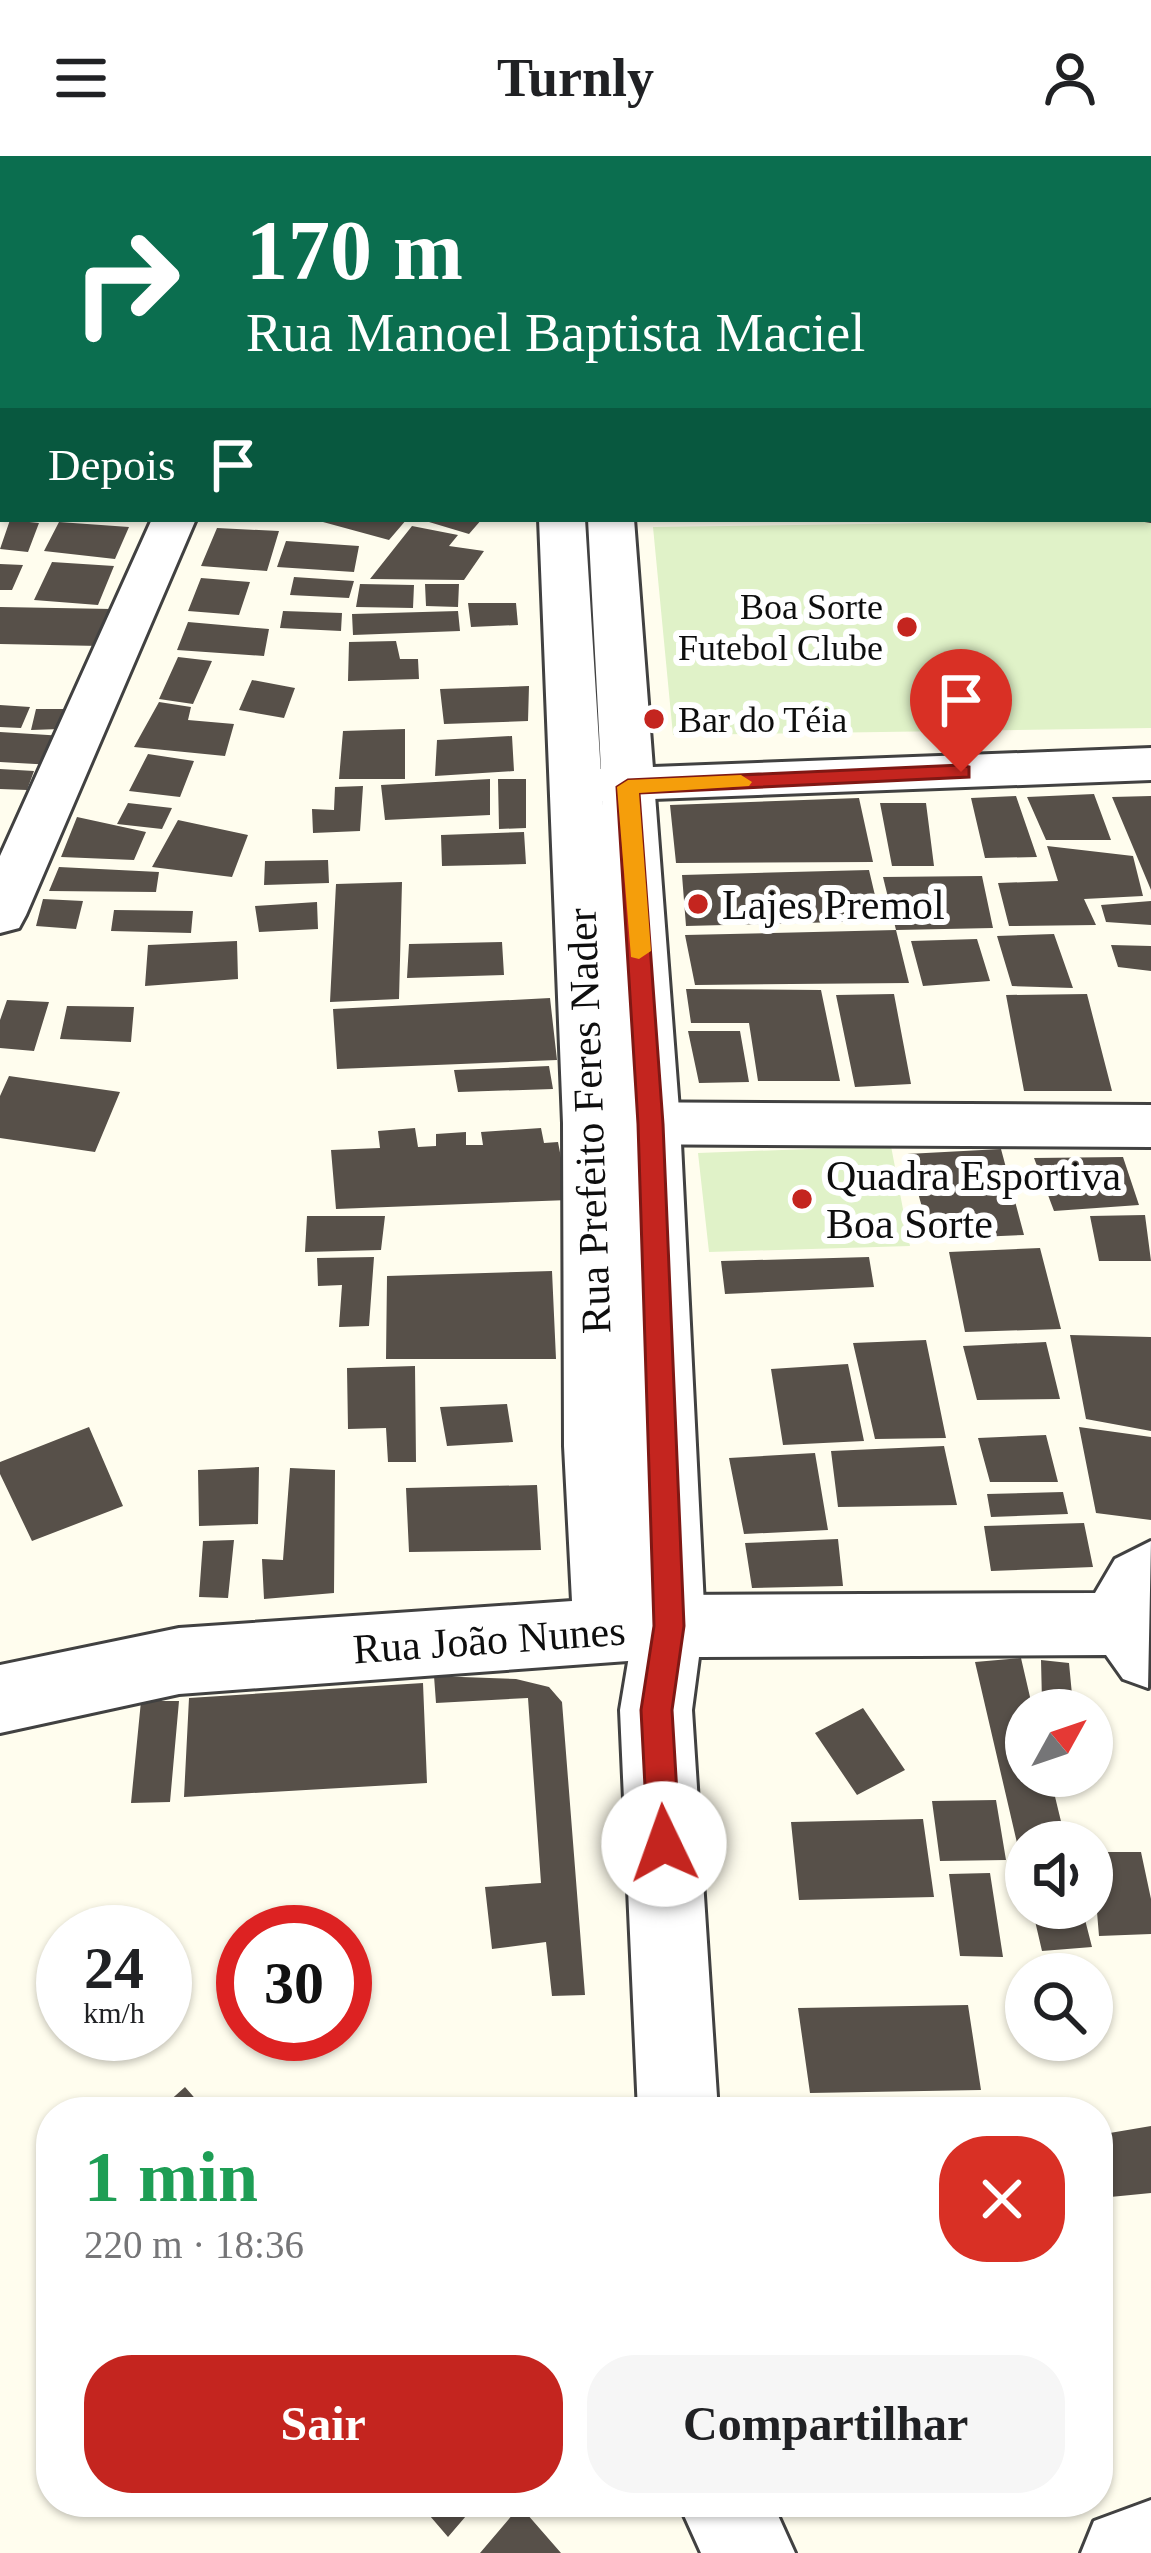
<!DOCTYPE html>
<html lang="pt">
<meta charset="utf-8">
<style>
:root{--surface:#fff;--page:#f6f6f6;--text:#202124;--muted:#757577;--accent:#c4251f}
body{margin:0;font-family:Georgia,serif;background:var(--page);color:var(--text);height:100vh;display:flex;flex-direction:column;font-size:45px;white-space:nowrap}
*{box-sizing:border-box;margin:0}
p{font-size:39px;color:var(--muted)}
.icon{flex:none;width:66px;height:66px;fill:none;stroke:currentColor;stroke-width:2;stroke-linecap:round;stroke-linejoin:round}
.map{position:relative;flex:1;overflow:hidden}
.drawer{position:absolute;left:36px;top:1941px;width:1077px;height:420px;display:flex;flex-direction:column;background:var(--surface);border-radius:48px;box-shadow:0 3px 9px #0004}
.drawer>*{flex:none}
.guide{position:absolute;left:0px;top:0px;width:1152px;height:366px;box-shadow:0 3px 9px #0004;background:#0b6e4f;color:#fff;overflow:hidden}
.needle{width:78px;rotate:50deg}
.fabs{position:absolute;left:1005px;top:1533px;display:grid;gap:24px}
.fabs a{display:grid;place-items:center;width:108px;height:108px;border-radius:50%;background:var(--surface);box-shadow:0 3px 9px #0004;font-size:60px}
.speed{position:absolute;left:36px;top:1749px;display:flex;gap:24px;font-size:60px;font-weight:700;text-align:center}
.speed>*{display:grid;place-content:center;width:156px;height:156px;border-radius:50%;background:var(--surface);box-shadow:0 3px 9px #0004;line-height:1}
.speed small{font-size:30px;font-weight:400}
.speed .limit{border:18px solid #d22;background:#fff;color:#111}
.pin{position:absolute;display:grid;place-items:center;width:102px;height:102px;color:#fff;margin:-123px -51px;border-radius:50% 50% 50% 0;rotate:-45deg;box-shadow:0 0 12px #0007}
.pin .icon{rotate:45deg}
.me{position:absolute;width:132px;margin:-66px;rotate:357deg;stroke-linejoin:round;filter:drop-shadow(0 0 9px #0008)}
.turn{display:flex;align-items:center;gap:42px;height:252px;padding:0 48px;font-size:54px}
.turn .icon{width:156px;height:156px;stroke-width:2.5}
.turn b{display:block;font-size:84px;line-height:102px}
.then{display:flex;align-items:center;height:114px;padding:0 48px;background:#0003;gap:24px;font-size:45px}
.round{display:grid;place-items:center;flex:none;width:126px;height:126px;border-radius:48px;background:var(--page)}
.summary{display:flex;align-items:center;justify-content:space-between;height:204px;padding:0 48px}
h1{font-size:72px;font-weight:800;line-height:90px;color:#1e9e55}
.button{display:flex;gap:24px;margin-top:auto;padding:24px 48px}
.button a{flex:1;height:138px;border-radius:48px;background:var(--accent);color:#fff;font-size:48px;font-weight:800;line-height:138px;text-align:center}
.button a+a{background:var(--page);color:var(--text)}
header{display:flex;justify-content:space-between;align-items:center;height:156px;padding:0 48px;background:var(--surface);font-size:54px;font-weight:800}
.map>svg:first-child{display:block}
</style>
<header><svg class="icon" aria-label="menu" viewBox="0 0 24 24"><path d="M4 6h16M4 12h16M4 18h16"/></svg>Turnly<svg class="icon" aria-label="person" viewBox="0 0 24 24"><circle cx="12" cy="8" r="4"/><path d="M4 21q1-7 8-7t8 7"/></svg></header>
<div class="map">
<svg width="1151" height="2397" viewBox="0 0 1151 2397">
<rect width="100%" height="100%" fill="#fffdee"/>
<path fill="#e0f2c8" d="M1151,364V572L673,579L653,371Z
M891,990L910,1090L709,1096L698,997Z"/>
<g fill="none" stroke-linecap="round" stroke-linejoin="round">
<path fill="#b0d7f9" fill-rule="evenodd" d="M1149,82H1151V118H1149Z"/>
</g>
<path fill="#575049" d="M312,363H407L389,384Z
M419,363H482L469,378Z
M10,364L39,367L28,396L0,393Z
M59,366L129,371L115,403L44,395Z
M412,370L458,379L449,390L484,395L464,424L370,423Z
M217,372L279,375L267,415L201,410Z
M286,385L359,390L354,416L277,411Z
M52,406L114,410L98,449L34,444Z
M0,408L23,409L12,434H0Z
M294,421L354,425L349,442L290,439Z
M201,422L250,426L239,459L188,455Z
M360,428L414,429L413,452L356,451Z
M425,428H459L458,451L426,450Z
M468,447H516L518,469L471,471Z
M0,451L112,453L100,490L0,488Z
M283,455L342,457L341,475L280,472Z
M458,455L460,475L353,479L352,458Z
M188,466L269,473L264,500L177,494Z
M396,485L400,503H418L419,523L348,525L349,486Z
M178,501L212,505L193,548L159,543Z
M252,524L295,532L284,562L239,554Z
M529,530L528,565L444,568L440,533Z
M159,546L191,551L188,564L234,568L225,600L134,591Z
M0,549L30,551L21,572L0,571Z
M36,553H65L60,573L31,574Z
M405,573V623H339L343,575Z
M0,576L64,580L53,609L0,606Z
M512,580L514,615L435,620L437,584Z
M148,598L194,605L180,641L129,635Z
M0,613L34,615L27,634L0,633Z
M490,623V659L385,664L381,629Z
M498,623H526V672L499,673Z
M363,630L360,675L313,677L312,653L334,654L335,631Z
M1094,638L1111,684H1046L1027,641Z
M1016,640L1037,701L985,702L971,642Z
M1151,640V734L1112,641Z
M859,642L873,706L676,707L670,649Z
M128,647L172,652L162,673L117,668Z
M880,647H926L934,710H892Z
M77,661L146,676L134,704L61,701Z
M178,664L248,679L232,721L152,711Z
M524,676L526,708L442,710L441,679Z
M1047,690L1133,700L1143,740L1084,743L1096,769L1009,770L998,727L1058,725Z
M328,704L329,727L264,729L265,705Z
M59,711L159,716L156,736L49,735Z
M869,714L881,765L686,770L682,719Z
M982,720L993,772L896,774L883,721Z
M402,726L399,843L330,846L336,728Z
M43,743L83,745L76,773L36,770Z
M1151,745V769L1106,766L1101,749Z
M317,746L318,773L259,776L255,750Z
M114,754L193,755L191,777L111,775Z
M896,774L909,827L695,829L685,779Z
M1054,778L1073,832L1012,830L997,780Z
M977,783L990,825L923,830L911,785Z
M237,785L238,823L145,830L148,789Z
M502,786L504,819L407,822L409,788Z
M1111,789L1151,790V815L1118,811Z
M686,833L821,834L840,925H758L749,867H691Z
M894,838L911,928L855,931L836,839Z
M1087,838L1112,935H1024L1006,839Z
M550,842L557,904L337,913L333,853Z
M7,844L49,846L34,895L0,892V864Z
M67,850L134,851L131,886L60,883Z
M688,875H740L749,926L699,927Z
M549,910L553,933L458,936L454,914Z
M9,920L120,936L95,996L0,982V940Z
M415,972L418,991L436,990V978L466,976V989H483L481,976L541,972L544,987L558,986L569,1044L336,1053L331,994L380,992L378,975Z
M1001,993L1024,1079L931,1083L907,998Z
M1123,1001L1139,1049L1054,1055L1034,1002Z
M1145,1059L1151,1105H1099L1090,1060Z
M307,1060H385L381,1094L305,1096Z
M1040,1092L1061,1173L965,1176L949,1096Z
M374,1101L369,1170L339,1171L342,1129L318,1130L317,1102Z
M869,1101L874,1131L725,1138L721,1105Z
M552,1115L556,1203H386L387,1120Z
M1070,1179L1151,1181V1275L1086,1263Z
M926,1184L946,1282L875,1283L853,1187Z
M1046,1186L1060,1243L977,1244L963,1190Z
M848,1208L864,1285L783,1289L771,1213Z
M415,1210L416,1306H388L386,1272L348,1273L347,1212Z
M507,1248L513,1286L447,1290L440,1251Z
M89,1271L123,1350L32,1385L0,1318V1306Z
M1079,1271L1151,1281V1364L1096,1357Z
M1046,1279L1058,1326H990L978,1282Z
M944,1290L957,1349L838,1351L831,1295Z
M815,1297L828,1374L744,1378L729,1302Z
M259,1311L258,1368L199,1370L198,1314Z
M290,1312L335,1314L334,1437L264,1443L262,1403L283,1404Z
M537,1329L541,1394L409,1396L406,1332Z
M1063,1336L1068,1358L991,1361L987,1338Z
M1084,1367L1093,1411L991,1415L984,1370Z
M838,1383L843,1430L752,1432L745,1387Z
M234,1384L228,1442L199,1441L203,1385Z
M1021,1502L1033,1554H1026V1620H1050L1066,1686H1026L1024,1717L975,1506Z
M1041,1504L1069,1507L1073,1549L1042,1546Z
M434,1520L516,1523L549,1531L562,1546L585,1839L552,1840L546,1786L492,1793L485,1731L541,1727L528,1542L436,1547Z
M423,1527L427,1627L184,1641L189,1542Z
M141,1545H179L170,1646L131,1647Z
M863,1552L905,1614L857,1639L815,1577Z
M996,1644L1006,1704L940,1705L932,1645Z
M923,1663L934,1741L799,1744L791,1666Z
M1092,1696H1141L1151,1743V1778L1099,1780Z
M990,1717L1003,1801L960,1800L949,1718Z
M1032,1752H1082L1092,1791L1042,1795Z
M968,1849L981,1934L810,1937L798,1852Z
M185,1931L207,1956H157Z
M1151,1970V2037L1100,2042L1098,1979Z
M418,2346H478L448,2381Z
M520,2350L561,2397H480Z"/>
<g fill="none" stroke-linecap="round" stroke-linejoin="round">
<g stroke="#414141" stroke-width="6">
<path id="minor" d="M883,0H919V3H883Z
M0,53H3V75H0Z
M1149,172H1151V196H1149Z
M1149,338H1151V364L1145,363H1149Z
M152,363H196L26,759L19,772L0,777V700Z
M1151,592V624L575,646L557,641L550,630L557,619L575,614Z
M595,946L1151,949V991L595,988L575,982L566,967L575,952Z
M1151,1385L1148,1532L1123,1523L1106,1499L699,1501L692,1554L718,1956H638L620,1554L634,1470L645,1448L669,1439L1095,1437L1115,1403Z
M1151,2344V2397H1081L1094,2365Z
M678,2346H772L795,2397H701Z"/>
</g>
<g stroke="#414141" stroke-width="6">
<path id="tertiary" d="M552,0H590V3H552Z
M637,0H698L700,3H640Z
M1149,48H1151V72H1149Z
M0,206H3V232H0Z
M539,363H585L603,651L588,363H634L680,967L705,1470L695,1493L669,1502L179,1538L0,1577V1509L179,1472L572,1445L564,1290L563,967Z"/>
</g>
<use href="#minor" fill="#fff" fill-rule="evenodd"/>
<use href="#tertiary" fill="#fff" fill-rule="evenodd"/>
</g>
<path fill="#c4251f" stroke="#7f1814" stroke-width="3" d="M961,609L969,611V621L639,637L663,968L684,1470L672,1554L680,1688L675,1699L664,1703L652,1699L648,1688L641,1554L654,1470L638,968L617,631L628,624Z"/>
<path fill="#f59e0b" d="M741,619L752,626L749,630L639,637L651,795L639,803L631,801L617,631L628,624Z"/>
<g fill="#c4251f" stroke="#fff" stroke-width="4.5">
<circle cx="907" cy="471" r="12"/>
<circle cx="654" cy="563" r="12"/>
<circle cx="698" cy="748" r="12"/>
<circle cx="802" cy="1043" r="12"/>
</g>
<g text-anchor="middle" stroke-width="12" stroke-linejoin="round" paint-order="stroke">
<g font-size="36" fill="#0e0e0e" stroke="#fff" text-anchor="end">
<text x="883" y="463">Boa Sorte<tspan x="883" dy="41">Futebol Clube</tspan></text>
<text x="678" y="576" text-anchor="start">Bar do Téia</text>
</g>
<g font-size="42" fill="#0e0e0e" stroke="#fff" text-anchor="start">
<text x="722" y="763">Lajes Premol</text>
<text x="826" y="1034">Quadra Esportiva<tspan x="826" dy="48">Boa Sorte</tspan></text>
</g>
<g font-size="42" fill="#0e0e0e" stroke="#fff">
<text transform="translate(588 965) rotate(-92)" y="15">Rua Prefeito Feres Nader</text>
<text transform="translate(489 1483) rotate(-4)" y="15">Rua João Nunes</text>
</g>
</g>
</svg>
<div class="fabs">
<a><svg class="needle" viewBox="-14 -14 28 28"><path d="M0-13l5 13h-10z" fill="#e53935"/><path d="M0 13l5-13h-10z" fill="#757577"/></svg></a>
<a><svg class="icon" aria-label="sound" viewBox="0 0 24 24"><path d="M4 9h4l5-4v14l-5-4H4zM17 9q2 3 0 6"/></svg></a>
<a><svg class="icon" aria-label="search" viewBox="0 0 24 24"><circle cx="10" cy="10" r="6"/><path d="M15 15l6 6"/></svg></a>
</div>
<div class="speed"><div>24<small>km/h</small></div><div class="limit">30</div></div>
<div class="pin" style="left:961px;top:616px;background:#d93025"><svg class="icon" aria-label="arrive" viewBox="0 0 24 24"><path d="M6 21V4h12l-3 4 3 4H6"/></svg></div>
<svg class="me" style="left:664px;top:1688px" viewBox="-20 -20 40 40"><circle r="19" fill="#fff"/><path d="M0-13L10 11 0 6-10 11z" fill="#c4251f"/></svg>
<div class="guide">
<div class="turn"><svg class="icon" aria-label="right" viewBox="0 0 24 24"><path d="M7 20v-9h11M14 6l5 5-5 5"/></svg><div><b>170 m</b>Rua Manoel Baptista Maciel</div></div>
<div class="then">Depois<svg class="icon" aria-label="arrive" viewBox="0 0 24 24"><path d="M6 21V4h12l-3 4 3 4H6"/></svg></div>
</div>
<section class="drawer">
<div class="summary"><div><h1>1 min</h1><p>220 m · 18:36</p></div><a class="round" style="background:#d93025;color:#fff"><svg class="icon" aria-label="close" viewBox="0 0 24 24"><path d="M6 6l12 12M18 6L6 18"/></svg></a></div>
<div class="button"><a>Sair</a><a>Compartilhar</a></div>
</section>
</div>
